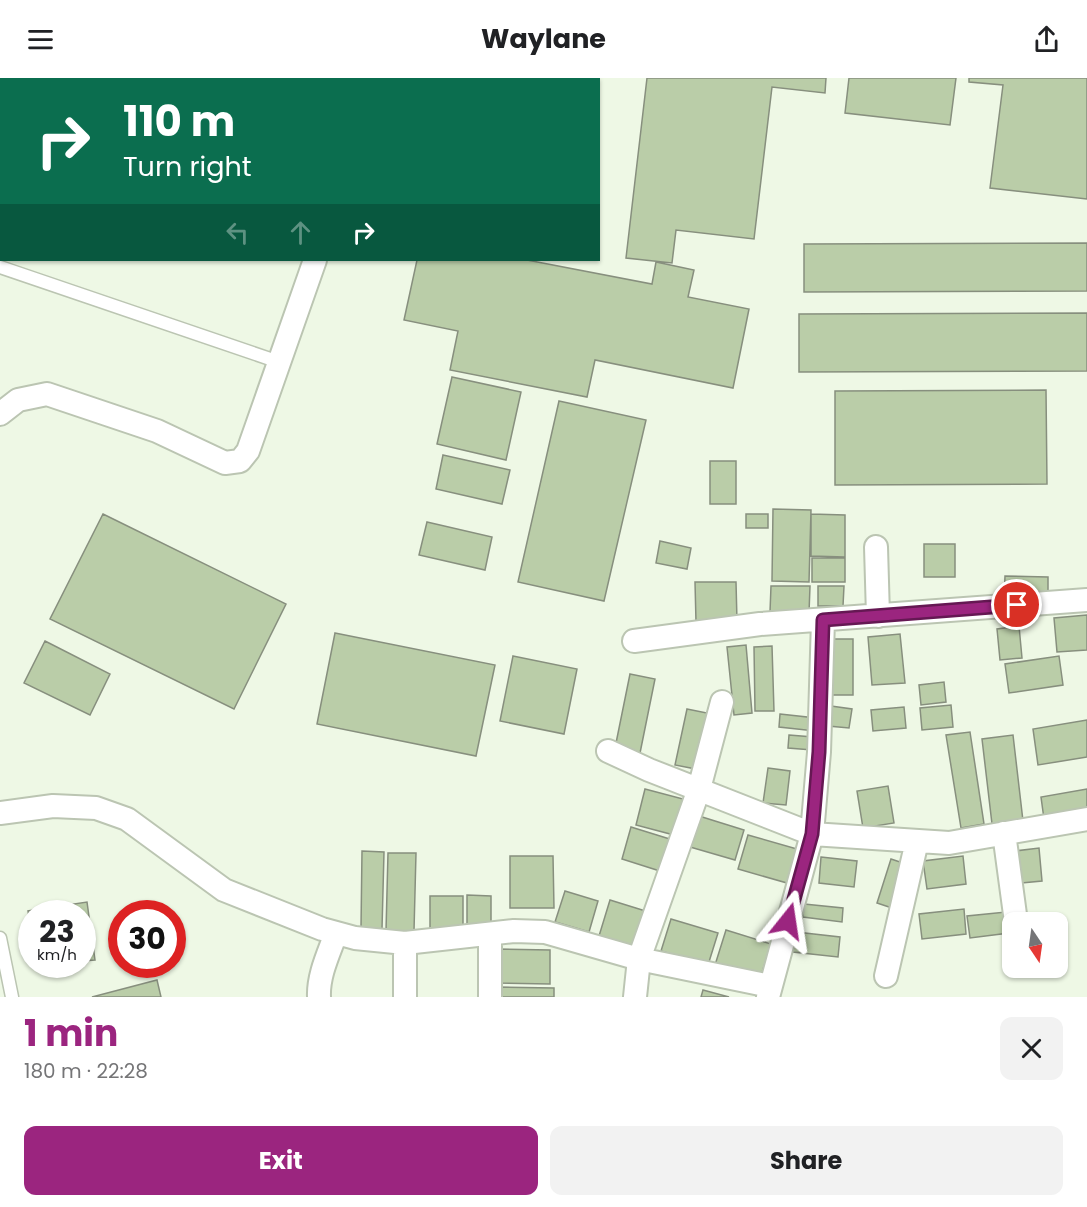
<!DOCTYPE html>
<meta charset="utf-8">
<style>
:root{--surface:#fff;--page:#f2f2f2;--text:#202124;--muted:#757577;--accent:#9b257f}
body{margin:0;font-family:Poppins,sans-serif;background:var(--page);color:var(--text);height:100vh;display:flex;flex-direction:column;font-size:22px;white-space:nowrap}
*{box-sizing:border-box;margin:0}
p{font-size:20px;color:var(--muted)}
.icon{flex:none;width:33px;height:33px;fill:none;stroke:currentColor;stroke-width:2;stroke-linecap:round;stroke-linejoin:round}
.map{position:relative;height:919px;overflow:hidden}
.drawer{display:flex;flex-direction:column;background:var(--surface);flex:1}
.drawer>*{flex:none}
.banner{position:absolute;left:0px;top:0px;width:600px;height:183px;box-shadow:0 2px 4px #0004;background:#0b6e4f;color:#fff;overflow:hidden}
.needle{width:39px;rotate:167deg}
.tools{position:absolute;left:1002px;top:834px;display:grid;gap:12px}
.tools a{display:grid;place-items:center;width:66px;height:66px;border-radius:12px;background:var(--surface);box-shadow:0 2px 4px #0004;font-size:30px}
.speed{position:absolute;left:18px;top:822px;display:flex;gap:12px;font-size:30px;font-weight:700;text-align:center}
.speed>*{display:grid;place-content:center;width:78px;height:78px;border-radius:50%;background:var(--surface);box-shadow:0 2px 4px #0004;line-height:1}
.speed small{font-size:15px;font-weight:400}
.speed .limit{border:9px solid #d22;background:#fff;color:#111}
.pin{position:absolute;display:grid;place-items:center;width:51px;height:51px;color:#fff;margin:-26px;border:3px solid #fff;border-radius:50%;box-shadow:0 2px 6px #0007}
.me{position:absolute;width:66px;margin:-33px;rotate:15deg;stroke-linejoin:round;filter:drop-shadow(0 0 4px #0008)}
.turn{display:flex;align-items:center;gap:21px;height:126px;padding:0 24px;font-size:27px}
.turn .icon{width:78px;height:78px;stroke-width:2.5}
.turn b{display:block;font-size:42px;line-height:51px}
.lanes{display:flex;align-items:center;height:57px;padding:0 24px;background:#0003;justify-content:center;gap:30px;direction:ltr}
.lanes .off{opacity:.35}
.round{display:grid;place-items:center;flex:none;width:63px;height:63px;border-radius:12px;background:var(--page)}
.head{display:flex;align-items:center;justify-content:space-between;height:102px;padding:0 24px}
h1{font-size:36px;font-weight:700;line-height:45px;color:var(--accent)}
.button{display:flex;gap:12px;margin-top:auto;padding:12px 24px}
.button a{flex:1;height:69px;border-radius:12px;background:var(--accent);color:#fff;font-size:24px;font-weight:700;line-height:69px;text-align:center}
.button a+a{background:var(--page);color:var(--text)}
header{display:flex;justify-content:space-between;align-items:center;height:78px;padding:0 24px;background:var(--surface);font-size:27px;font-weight:700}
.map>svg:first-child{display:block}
</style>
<header><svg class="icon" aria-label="menu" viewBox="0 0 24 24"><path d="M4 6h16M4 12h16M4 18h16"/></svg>Waylane<svg class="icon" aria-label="share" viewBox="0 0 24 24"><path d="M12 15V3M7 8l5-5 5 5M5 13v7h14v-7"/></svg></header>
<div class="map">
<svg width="1087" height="919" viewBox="0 0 1087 919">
<rect width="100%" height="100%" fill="#eef8e5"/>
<path fill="#bacda8" stroke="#878f7e" stroke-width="1.5" d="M0,0H17L21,2H2V84L0,83Z
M647,0H826L825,15L772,9L754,161L676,152L672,185L626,180Z
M849,0H956L950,47L845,35Z
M969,0H1087V121L990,110L1003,7L969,4Z
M1087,165V213L804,214V166Z
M417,182H527L652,206L656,184L694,192L688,219L749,231L733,310L595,282L587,319L450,292L458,253L404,242Z
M1087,235V293L799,294V236Z
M452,299L521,314L506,382L437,366Z
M1046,312L1047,406L835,407V313Z
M559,323L646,342L604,523L518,504Z
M443,377L510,392L502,426L436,411Z
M710,383H736V426H710Z
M773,431L811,432L809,504L772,503Z
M103,436L286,526L234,631L50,541Z
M746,436H768V450H746Z
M811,436L845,437V479L811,478Z
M427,444L492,459L485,492L419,477Z
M660,463L691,470L687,491L656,485Z
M924,466H955V499H924Z
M812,480H845V504H812Z
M1005,498L1048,499V522H1004Z
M695,504H736L737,543L696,544Z
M771,508H810L809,535L770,534Z
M818,508H844L843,528H818Z
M1087,537V572L1057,574L1054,540Z
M1019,548L1022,580L1000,582L997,551Z
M335,555L495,587L476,678L317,646Z
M900,556L905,605L872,607L868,559Z
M832,561H853V617H832Z
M45,563L110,596L90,637L24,605Z
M746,567L752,635L734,637L727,569Z
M772,568L774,633H755L754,569Z
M513,578L577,591L564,656L500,643Z
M1059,578L1063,607L1009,615L1005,586Z
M630,596L655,601L640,675L615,670Z
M944,604L946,624L921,627L919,607Z
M951,627L953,649L922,652L920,630Z
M831,628L852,631L849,650L828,648Z
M904,629L906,650L873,653L871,632Z
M687,631L712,636L701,692L675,687Z
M780,636L816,640L815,653L779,649Z
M1087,642V679L1038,687L1033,651Z
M970,654L984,746L961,750L946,657Z
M789,657L813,659L812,672L788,670Z
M1013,657L1023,743L992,746L982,661Z
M768,690L790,693L786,727L763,725Z
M888,708L894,745L863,750L857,713Z
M645,711L683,721L674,757L636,747Z
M1087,711V734L1044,741L1041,719Z
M699,738L744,752L735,782L690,769Z
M631,749L673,762L663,794L622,781Z
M748,757L797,771L787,805L738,791Z
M1039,770L1042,803L1011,806L1007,774Z
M362,773L384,774L382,851L361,850Z
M388,775H416L414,853H386Z
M510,778H553L554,830H510Z
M963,778L966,806L927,811L923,783Z
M821,779L857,783L854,809L819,805Z
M891,781L909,787L895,831L877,825Z
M565,813L598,823L589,854L555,844Z
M467,817L491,818V849L467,848Z
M430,818H463V853H430Z
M610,822L652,835L641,871L599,858Z
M87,824L95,882L82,883V836H32V858L28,833Z
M804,826L843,830L842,844L803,839Z
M964,831L966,856L922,861L919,836Z
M1006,834L1009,855L970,860L967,838Z
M671,841L718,855L708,887L661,873Z
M726,852L771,866L760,901L715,887Z
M796,854L840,859L838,879L793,874Z
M499,871L550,872V906L498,905Z
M35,886H59L36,890Z
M157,902L161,919H92Z
M500,909L554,910V919H500Z
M703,912L729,919H701Z"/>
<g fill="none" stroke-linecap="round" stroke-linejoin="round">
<g stroke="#bbc5b2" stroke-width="15">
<path id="lane" d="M0,189L279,284
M0,860L12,919"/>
</g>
<g stroke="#bbc5b2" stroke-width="26">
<path id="street" d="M396,2L397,0
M0,336L18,322L47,316L157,353L225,385L240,383L248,373L315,182
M876,469L878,538
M634,563L760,546L1087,522
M608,673L649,692L812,756L949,765L1087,741
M0,735L53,728L96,730L127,741L224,812L322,851L355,860L405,865L514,853L545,854L639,881L770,908
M1004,755L1016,844
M490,856V919
M886,898L917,763
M319,919C318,897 329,875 336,855
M405,919V865
M635,919L639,881L699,711L722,624
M768,919L812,756L819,674L823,542"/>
</g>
<use href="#lane" stroke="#fff" stroke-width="12"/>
<use href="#street" stroke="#fff" stroke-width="22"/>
</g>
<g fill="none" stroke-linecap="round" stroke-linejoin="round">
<g stroke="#651853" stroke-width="15">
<path id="route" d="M788,843L812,756L819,674L823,542L1017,527"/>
</g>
<use href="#route" stroke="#9b257f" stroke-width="10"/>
</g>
</svg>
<div class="tools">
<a><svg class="needle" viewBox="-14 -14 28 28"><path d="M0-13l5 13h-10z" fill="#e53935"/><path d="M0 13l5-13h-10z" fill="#757577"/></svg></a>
</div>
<div class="speed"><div>23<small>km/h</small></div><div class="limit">30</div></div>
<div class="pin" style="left:1017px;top:527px;background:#d93025"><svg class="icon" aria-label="arrive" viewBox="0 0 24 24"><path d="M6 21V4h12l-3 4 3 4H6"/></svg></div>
<svg class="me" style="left:788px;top:843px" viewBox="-20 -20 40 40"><path d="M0-17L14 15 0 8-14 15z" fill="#9b257f" stroke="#fff" stroke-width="4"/></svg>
<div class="banner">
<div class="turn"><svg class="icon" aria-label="right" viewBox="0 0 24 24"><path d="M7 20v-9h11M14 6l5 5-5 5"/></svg><div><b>110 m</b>Turn right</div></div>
<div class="lanes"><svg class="icon off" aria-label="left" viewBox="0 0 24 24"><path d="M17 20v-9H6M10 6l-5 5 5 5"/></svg><svg class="icon off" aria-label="ahead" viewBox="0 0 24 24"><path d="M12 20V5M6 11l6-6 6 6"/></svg><svg class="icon" aria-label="right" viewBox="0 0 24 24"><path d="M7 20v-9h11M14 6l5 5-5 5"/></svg></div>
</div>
</div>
<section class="drawer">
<div class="head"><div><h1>1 min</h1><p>180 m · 22:28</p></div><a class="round"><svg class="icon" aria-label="close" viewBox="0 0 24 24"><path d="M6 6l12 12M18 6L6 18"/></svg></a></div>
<div class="button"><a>Exit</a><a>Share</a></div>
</section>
